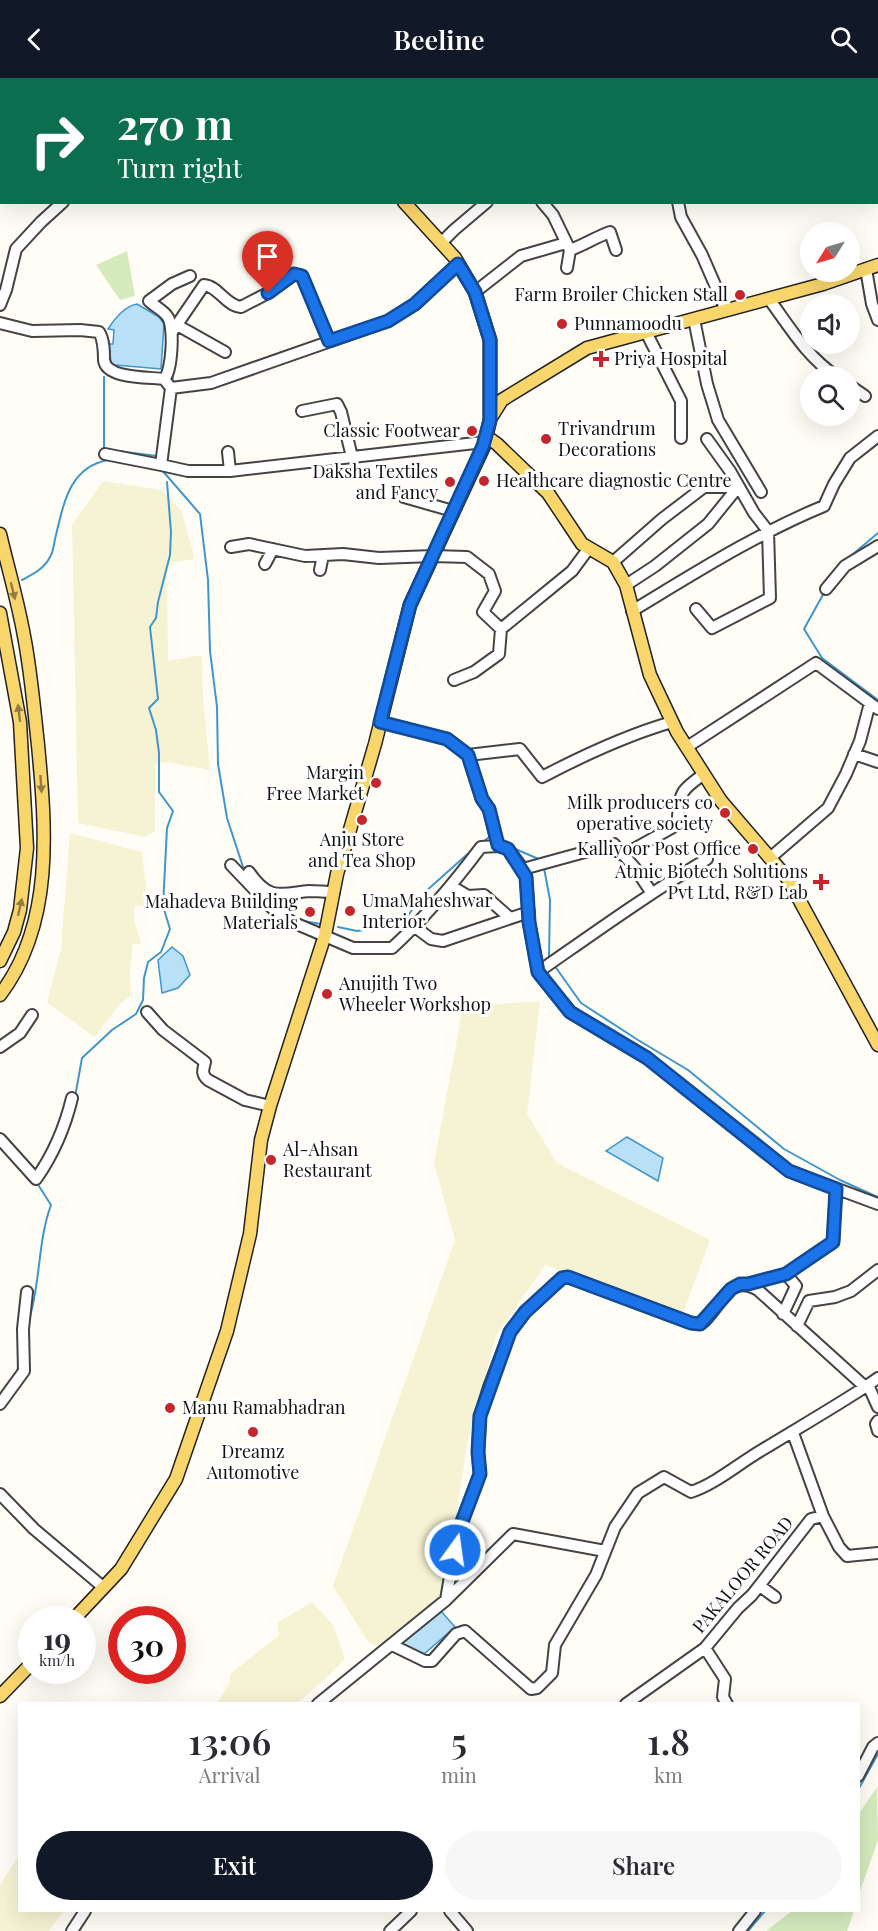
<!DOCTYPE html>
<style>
:root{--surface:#fff;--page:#f7f7f7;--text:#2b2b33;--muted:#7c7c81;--accent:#111827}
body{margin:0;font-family:"Playfair Display",serif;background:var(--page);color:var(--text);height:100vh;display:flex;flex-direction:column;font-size:22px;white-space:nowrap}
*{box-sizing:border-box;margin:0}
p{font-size:20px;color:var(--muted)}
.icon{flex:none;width:33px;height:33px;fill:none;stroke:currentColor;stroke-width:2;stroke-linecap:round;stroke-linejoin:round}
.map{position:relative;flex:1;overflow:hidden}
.sheet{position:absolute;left:18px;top:1624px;width:842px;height:210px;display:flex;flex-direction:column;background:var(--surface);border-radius:0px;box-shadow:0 6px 24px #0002}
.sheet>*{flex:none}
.top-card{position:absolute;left:0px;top:0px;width:879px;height:126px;box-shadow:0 6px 24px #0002;background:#0b6e4f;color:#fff;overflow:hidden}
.needle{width:39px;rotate:233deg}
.buttons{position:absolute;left:800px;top:144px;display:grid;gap:12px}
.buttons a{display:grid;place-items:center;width:60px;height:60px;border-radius:50%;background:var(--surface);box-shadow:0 6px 24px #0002;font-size:30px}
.speed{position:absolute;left:18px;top:1528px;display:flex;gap:12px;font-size:30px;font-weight:700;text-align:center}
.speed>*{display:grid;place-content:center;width:78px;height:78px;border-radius:50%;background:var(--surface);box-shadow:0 6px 24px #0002;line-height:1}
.speed small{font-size:15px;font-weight:400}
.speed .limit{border:9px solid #d22;background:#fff;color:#111}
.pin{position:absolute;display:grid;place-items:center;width:51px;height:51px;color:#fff;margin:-62px -26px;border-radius:50% 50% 50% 0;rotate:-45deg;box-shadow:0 0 6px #0007}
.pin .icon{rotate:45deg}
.me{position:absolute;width:66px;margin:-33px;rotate:14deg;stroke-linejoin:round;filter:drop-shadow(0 0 4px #0008)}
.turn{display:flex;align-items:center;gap:21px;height:126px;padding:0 18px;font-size:27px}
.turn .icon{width:78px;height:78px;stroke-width:2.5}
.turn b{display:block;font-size:42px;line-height:51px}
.eta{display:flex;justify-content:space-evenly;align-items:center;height:102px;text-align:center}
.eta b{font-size:36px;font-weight:600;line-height:42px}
.button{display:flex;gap:12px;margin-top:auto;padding:12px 18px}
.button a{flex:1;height:69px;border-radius:36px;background:var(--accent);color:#fff;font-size:24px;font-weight:600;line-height:69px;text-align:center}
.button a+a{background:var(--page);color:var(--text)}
header{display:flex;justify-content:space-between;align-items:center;height:78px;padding:0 18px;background:var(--accent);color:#fff;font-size:27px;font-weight:600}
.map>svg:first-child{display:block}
</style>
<header><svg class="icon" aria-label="back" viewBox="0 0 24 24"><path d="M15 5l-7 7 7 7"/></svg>Beeline<svg class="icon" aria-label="search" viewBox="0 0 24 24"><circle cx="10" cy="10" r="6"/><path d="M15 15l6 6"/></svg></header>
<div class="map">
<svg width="878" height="1853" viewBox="0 0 878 1853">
<rect width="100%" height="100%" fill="#fffdf5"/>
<path fill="#f6f3d4" d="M103,403L161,412L181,432L195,481L167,485L168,583L202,577L203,620L210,692L167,684L155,686V753L145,759L78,745L72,447Z
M70,755L142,774L148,828H135L134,842L142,867L133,865L130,892L131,918L122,924L94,959L47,924L61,871Z
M540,923L527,1036L557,1085L710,1162L682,1238L545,1187L496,1258L468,1361L444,1520L381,1572L367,1562L333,1508L455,1162L434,1085L463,929Z
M312,1524L333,1547L345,1581L322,1604L296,1626H217L230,1604V1596L279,1557L277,1545Z
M19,1777L20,1833H64L49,1853H0V1807Z"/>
<path fill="#d5ebbd" d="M127,173L135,218L120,222L96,187Z
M877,1709L878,1762L858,1819V1737Z
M792,1833H854L847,1853H766Z"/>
<path fill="#b9e0f7" stroke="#3f96cf" stroke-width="1.5" d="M137,226L159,239L164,246L161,291L115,287L111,285L109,266H113L114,252L108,251C114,241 125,228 137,226Z
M172,869L183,878L190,897L178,910L162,915L158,882Z
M627,1059L663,1080L658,1103L606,1073Z
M440,1532L455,1549L424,1576L401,1566Z"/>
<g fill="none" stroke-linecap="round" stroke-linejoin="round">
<path stroke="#3f96cf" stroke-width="2" d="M104,299V371
M172,306L174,290
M118,373L157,378
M161,391L200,436L208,502L210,573L217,629L218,686L227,740L245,795
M846,482L878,455
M22,502C33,496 44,491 50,479C54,473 54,463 56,457C64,424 70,389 108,382
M825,513L804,551L822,580L878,622
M482,765L489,759L492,760
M513,770L541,782
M544,790L550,822L549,878L551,882
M303,843L321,846
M338,849L357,853L401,847L425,814L472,772
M554,887L581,925L638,962L688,992L784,1071L840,1102L878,1119
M75,1019L82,980L112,952L136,936L143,922L144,900L148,884L161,874L170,851L163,828L167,750L173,733L159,714V675L156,652L149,630L158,621L150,549L156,540L158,524L170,477L171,454L167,404
M28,1245C41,1207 37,1165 51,1127L37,1105
M17,1295L19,1283
M858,1712L878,1676
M748,1853L765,1833"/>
<g stroke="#444" stroke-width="14">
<path id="minor" d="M436,0L437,2
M491,0L492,2
M623,0V2
M758,0V2
M102,2L105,0
M368,2L370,0
M476,2L478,0
M542,124L553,137L570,172C584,167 596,159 610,154L616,172
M678,124L681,139L702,177L726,232
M441,165L454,152L487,124
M567,190L570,172
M866,191L872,226L878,242
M475,214L521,178L566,165
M769,221C789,248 807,279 836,298
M0,227L6,212L16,171L41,144L63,124
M694,241L707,306L718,342L761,414
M0,245L32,253L80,252L99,254C104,262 104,273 104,282C106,301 148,299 164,301L171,310L161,387L188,393H230L484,364
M177,247L225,274
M172,254L204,207C218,208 226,228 241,229L268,215L294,196L302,198L329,263
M646,254L681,323V360
M164,301C172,294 175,247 167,238C163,232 154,228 149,223L172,206L190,198
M849,307L865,318
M171,310L211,305L388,243L415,226L458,186
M302,333L337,326L341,334L352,379
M228,374L230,393
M105,376L161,387
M404,419L453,433
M231,469L249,466L305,478L343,476L379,480L433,478L467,479L489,496L495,513L483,534L501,551L499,576L474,594L454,602
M613,484L662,441L704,409H738
M265,486L273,471
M320,492L323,477
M626,507L655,488L708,446L738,409
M826,511L845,488L878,468
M696,531L712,550L770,520L768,453L754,435L730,393L707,361
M632,533C695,495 756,456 824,428L834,406L850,380L878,358
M501,551L572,493L589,470
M380,644L447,661L468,677L520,671L542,699C584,677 627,657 672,644
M687,669L816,585L878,631
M854,676L878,684
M468,677L482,721L489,731L498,768
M623,777L677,747C681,715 677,715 704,696
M770,780L828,730L846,696L860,663L870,625
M231,787L272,830L292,844L353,870H392C426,839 454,805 481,769L498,768L508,771L523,791L526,799L529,844L538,894L570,934L647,980L789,1093L878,1126
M523,791L614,766L635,790L651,814
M249,794C269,823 280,816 309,813C317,813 326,814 334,814
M451,808L468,818L484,817L510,840
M415,849L431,861L443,863L529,834
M538,894C594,855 648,816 707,781
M147,934L163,952L205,984C203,992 201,996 208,1002L245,1022L270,1028
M0,969L20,955L32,937
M0,1061L36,1101C53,1077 65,1049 72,1020
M748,1206L786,1196L833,1164L836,1111
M783,1236L796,1208L786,1196
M797,1248L809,1223L835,1219L851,1213L878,1192
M0,1326L24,1293L23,1251L27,1214
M878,1343L876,1346L878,1353
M793,1355L823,1438
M0,1416L34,1451L103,1509
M760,1508L775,1519
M447,1521L513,1456L605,1473
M392,1567L425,1583H432L456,1556L465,1553L531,1611L537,1610L552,1595L555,1567L596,1497L615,1449L638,1415L664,1399L691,1414C717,1405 738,1386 762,1372C798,1350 833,1330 868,1307L878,1329
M705,1570L725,1601L723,1619L727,1626
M318,1626L446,1522L457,1457L480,1396L478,1374L480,1338L489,1309L510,1254L525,1234L562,1200L568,1199L691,1245L701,1246C721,1231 727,1194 758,1212L863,1307H868L878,1300
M626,1626L705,1570L738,1530L752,1517L811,1441L823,1438L839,1469L847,1478L878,1475
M858,1698L873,1669L878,1665
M450,1833L467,1853
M72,1853L85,1833
M390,1853L411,1833
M739,1853L755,1833"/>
</g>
<g stroke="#222" stroke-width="15">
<path id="major" d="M284,0L285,2
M490,341L502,322L587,270L823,206L878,187
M486,358L497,366L548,415L582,466L613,484L626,507L650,597L677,654L721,723L788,801L878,967
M0,456C8,490 18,524 24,558C31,594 34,631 38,667C46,751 54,846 0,917
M0,535L20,644L27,770L20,832L14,854L0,883
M73,1542L121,1491L176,1401L227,1253L250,1156L261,1062L270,1028L325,857L337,796L375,666L410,527L484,368L490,342V262L475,214L455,180L404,124
M0,1618L32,1585"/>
</g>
<use href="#minor" stroke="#fff" stroke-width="10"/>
<use href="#major" stroke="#f9d66b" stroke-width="12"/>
</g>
<defs><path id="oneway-solid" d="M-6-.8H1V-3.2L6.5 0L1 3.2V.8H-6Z" transform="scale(1.5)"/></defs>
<g fill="#917d42">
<use href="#oneway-solid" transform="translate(13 513) rotate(76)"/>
<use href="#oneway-solid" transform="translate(19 635) rotate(-97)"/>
<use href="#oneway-solid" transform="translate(41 706) rotate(86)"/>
<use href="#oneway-solid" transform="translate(20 829) rotate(-77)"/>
</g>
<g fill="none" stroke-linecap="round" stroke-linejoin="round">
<g stroke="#114b97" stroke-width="15">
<path id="route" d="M268,215L294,196L302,198L329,263L388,243L415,226L458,186L475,214L490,262V342L483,368L410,527L380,644L447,661L468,677L482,721L489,731L498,767L508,771L526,799L529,844L538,894L570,934L647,980L789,1093L836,1111L833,1164L786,1196L748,1206H740L731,1211L700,1246L691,1245L568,1199L562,1200L525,1234L510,1254L480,1338L478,1374L480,1396L457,1457L455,1472"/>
</g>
<use href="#route" stroke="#1a73e8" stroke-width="10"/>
</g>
<g fill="#c4262e" stroke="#fff" stroke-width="2">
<circle cx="740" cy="217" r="6"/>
<circle cx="562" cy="246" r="6"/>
<path d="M598 272h6v6h6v6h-6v6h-6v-6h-6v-6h6z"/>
<circle cx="472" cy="353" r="6"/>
<circle cx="546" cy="361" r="6"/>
<circle cx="484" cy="403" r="6"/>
<circle cx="450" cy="404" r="6"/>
<circle cx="376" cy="705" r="6"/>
<circle cx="725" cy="735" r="6"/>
<circle cx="362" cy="742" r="6"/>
<circle cx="753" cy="771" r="6"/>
<path d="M818 795h6v6h6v6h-6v6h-6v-6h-6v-6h6z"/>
<circle cx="350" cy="833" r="6"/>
<circle cx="310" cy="834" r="6"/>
<circle cx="327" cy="916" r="6"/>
<circle cx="271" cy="1082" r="6"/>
<circle cx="170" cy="1330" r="6"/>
<circle cx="253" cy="1354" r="6"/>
</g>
<g text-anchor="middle" stroke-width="6" stroke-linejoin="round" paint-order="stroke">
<g font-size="18" fill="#111" stroke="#fff" text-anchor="end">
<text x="728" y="223">Farm Broiler Chicken Stall</text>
<text x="574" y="252" text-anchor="start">Punnamoodu</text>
<text x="614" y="287" text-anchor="start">Priya Hospital</text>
<text x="558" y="357" text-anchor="start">Trivandrum<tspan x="558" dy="21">Decorations</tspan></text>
<text x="460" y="359">Classic Footwear</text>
<text x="438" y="400">Daksha Textiles<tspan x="438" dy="21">and Fancy</tspan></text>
<text x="496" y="409" text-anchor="start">Healthcare diagnostic Centre</text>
<text x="364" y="701">Margin<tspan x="364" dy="21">Free Market</tspan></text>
<text x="713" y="731">Milk producers co<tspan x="713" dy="21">operative society</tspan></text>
<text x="362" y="768" text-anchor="middle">Anju Store<tspan x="362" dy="21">and Tea Shop</tspan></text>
<text x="741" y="777">Kalliyoor Post Office</text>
<text x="808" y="800">Atmic Biotech Solutions<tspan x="808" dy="21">Pvt Ltd, R&amp;D Lab</tspan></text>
<text x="362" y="829" text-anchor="start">UmaMaheshwar<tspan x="362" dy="21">Interior</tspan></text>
<text x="298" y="830">Mahadeva Building<tspan x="298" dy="21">Materials</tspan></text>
<text x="339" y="912" text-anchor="start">Anujith Two<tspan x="339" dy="21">Wheeler Workshop</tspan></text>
<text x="283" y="1078" text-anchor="start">Al-Ahsan<tspan x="283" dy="21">Restaurant</tspan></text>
<text x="182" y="1336" text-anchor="start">Manu Ramabhadran</text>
<text x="253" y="1380" text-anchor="middle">Dreamz<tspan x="253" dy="21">Automotive</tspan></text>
</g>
<g font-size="18" fill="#111" stroke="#fff">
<text transform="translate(743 1497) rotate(-50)" y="6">PAKALOOR ROAD</text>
</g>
</g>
</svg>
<div class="buttons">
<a><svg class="needle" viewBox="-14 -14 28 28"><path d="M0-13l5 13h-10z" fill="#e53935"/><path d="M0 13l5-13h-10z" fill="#7c7c81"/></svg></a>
<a><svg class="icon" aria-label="sound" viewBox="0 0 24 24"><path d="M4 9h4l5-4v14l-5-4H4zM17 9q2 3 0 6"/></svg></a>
<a><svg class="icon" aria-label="search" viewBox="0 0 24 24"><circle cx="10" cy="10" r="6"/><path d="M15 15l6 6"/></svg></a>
</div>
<div class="speed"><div>19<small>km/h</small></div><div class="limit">30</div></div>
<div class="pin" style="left:268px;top:215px;background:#d93025"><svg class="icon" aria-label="arrive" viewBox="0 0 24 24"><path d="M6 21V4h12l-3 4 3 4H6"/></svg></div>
<svg class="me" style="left:455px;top:1472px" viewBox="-20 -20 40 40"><circle r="17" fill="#1a73e8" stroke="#fff" stroke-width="3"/><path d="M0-11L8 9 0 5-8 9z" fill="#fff"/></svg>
<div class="top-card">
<div class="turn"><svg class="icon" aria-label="right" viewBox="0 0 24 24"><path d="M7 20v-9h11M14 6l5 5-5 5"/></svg><div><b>270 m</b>Turn right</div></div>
</div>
<section class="sheet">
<div class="eta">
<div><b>13:06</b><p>Arrival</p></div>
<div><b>5</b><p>min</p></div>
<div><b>1.8</b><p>km</p></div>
</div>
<div class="button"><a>Exit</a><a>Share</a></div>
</section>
</div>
